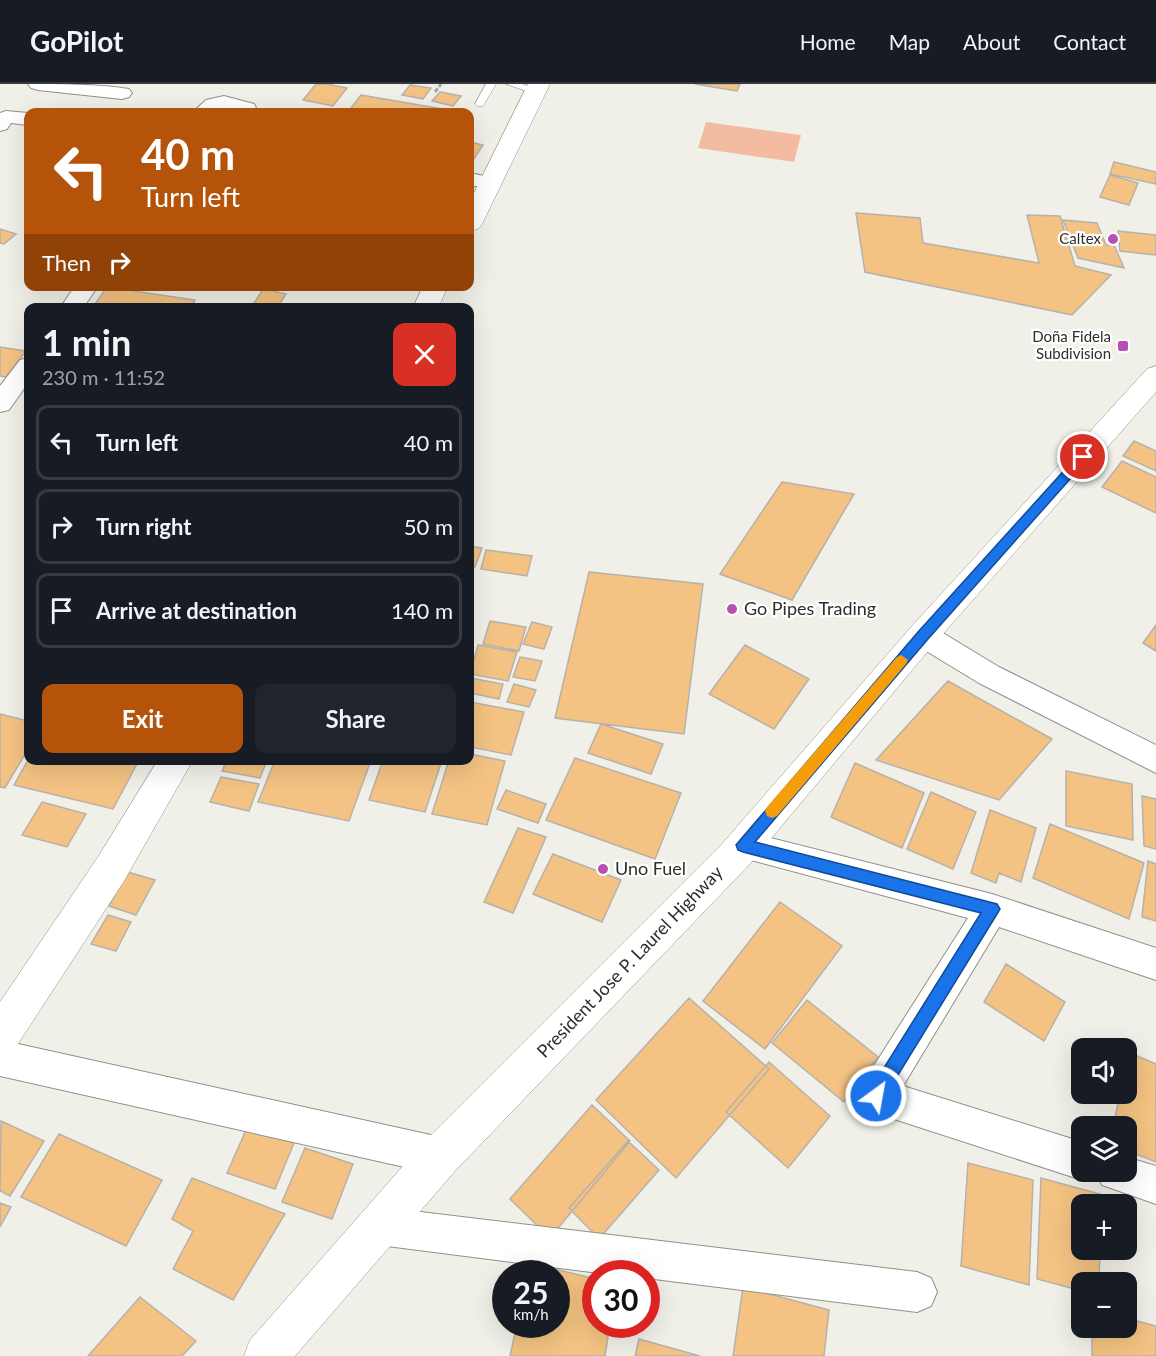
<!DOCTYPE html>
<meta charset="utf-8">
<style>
:root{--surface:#171b24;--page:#20242c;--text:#f1f3f6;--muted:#9ea1a6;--line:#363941;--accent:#b45309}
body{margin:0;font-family:Lato,sans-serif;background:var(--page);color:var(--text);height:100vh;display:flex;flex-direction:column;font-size:22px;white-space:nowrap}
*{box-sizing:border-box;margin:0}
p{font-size:20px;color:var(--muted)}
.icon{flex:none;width:33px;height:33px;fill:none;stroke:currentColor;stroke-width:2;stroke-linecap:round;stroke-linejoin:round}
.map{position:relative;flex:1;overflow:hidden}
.drawer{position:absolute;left:24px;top:219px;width:450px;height:462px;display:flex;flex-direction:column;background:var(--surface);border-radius:12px;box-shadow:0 6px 24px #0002}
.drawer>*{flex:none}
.hud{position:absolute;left:24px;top:24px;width:450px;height:183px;border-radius:12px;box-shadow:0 6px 24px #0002;background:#b45309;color:#fff;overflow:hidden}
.fabs{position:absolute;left:1071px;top:954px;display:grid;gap:12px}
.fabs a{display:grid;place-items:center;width:66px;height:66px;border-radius:12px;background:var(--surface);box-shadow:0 6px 24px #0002;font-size:30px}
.speed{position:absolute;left:492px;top:1176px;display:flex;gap:12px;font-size:30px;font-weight:700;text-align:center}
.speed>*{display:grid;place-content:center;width:78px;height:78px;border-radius:50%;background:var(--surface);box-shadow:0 6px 24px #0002;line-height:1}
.speed small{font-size:15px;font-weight:400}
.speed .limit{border:9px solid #d22;background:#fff;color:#111}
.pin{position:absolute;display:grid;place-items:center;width:51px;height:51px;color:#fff;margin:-26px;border:3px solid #fff;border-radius:50%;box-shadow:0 2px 6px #0007}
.me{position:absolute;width:66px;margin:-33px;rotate:32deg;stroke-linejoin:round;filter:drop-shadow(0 0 4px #0008)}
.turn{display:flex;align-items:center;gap:21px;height:126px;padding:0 18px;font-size:27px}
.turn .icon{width:78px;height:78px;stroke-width:2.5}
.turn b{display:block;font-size:42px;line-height:51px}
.then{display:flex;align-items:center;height:57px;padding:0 18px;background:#0003;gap:12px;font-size:22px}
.round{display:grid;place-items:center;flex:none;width:63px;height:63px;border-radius:12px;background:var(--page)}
.summary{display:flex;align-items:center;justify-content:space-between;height:102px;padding:0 18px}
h1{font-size:36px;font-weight:700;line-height:45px}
.action{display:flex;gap:12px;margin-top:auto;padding:12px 18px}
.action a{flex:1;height:69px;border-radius:12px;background:var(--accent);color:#fff;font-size:24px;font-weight:700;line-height:69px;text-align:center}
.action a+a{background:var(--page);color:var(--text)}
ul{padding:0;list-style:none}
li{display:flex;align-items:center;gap:18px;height:75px;margin:0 12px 9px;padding:0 6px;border:3px solid var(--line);border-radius:12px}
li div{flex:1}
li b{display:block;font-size:22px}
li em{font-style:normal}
header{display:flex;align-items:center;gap:36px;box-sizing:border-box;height:84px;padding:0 30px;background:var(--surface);border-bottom:2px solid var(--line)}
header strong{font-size:28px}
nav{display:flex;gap:33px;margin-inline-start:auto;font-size:21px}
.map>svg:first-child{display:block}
</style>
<header>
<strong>GoPilot</strong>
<nav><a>Home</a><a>Map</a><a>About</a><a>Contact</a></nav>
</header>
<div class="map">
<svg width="1156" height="1272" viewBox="0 0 1156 1272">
<rect width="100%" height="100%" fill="#f1f0e8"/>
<path fill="#f3bca1" d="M706,38L801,51L794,78L698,64Z"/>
<path fill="#f4c383" stroke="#b6b1aa" stroke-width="1.5" d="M316,0H327L347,4L333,22L303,16Z
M695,0H740L737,7Z
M410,1L431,4L423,15L402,11Z
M440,8L461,12L453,22L432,17Z
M361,11L460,28H348Z
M470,58L483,61L470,81Z
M1114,78L1156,88V100L1110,90Z
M1110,91L1138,99L1129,121L1100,113Z
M856,129L920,134L923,159L1039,179L1027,131L1060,132L1075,182L1111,191L1072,231L865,188Z
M1063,136L1097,139L1106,161H1114L1124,184L1078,174Z
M0,145L16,150L4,160L0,159Z
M1118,147L1156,151V171L1120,167Z
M107,203L195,216L191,224L93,223Z
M263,205L286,210L277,224H251Z
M0,263L26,267L6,293L0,292Z
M1134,357L1156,367V387L1123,372Z
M1122,377L1156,393V429L1102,403Z
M782,398L854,410L792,516L720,490Z
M470,462L482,464L475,483L470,482Z
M486,466L532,472L527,492L481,485Z
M589,488L703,500L684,650L555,634Z
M490,537L526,543L519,567L483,560Z
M532,538L552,543L544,565L523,560Z
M1156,541V567L1143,559Z
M478,561L517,568L508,597L470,590Z
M745,561L809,595L774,645L709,610Z
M520,573L542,577L535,597L513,593Z
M470,594L503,600L499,615L470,609Z
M948,597L1052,655L999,716L876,676Z
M514,600L536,606L529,623L507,618Z
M470,618L524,628L511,671L470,663Z
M0,630L28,637V665L5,704L0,703Z
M601,640L663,660L651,690L588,669Z
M470,670L505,677L487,741L432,730L449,676H470Z
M575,674L681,709L655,775L546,736Z
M28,676H139L113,725L14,701Z
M227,676H267L260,694L222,687Z
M275,676H371L349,737L258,718Z
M383,676H442L425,728L369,716Z
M855,679L924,709L902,764L831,733Z
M1066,687L1132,700L1133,756L1066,742Z
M221,693L259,700L249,727L210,718Z
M506,706L546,720L538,739L497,725Z
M931,708L976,728L953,785L907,765Z
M1142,712L1156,715V765L1144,762Z
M42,718L86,730L67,763L22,751Z
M990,726L1036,744L1021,798L999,789L996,799L971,789Z
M1050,740L1144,779L1129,835L1033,794Z
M518,744L546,753L513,829L484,818Z
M553,770L621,796L602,838L533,810Z
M1148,777L1156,780V837L1142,833Z
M128,788L155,796L136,831L109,822Z
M780,818L842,862L765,965L703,917Z
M108,831L131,838L116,867L91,860Z
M1006,880L1065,918L1044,957L984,918Z
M689,914L769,985L676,1094L596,1016Z
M807,916L878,973L844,1018L772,959Z
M1128,968L1156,980V1078L1126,1066V1042H1113L1120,1010H1126Z
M769,978L830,1032L788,1084L726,1028Z
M592,1021L630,1057L550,1154L510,1115Z
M1,1037L44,1057L10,1112L0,1107Z
M247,1044L294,1059L275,1105L227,1089Z
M59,1050L162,1096L126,1162L21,1113Z
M628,1057L659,1086L599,1155L569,1124Z
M305,1064L353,1080L332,1135L282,1118Z
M968,1079L1033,1096L1029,1201L961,1182Z
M192,1094L285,1130L233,1216L173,1185L193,1147L172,1135Z
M1041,1094L1100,1110V1120H1082V1166H1100L1099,1198H1082V1207L1037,1195Z
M0,1119L11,1123L0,1143Z
M530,1179L596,1195V1240H610L605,1272H510L517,1240H556V1190H528Z
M743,1203L829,1226L824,1272H733Z
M140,1213L196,1257L182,1272H88Z
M1126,1234L1156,1242V1272H1092V1244H1126Z
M639,1255L700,1272H635Z"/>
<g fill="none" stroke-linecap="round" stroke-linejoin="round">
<g stroke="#919088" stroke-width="1">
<path id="service" d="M486,0H496L483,22H477L475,20Z
M506,0H522L541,7L536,10Z"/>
</g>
<g stroke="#919088" stroke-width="2">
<path id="minor" d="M28,0C61,0 97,0 129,5L132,9L129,13L122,15L38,6L31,4Z
M224,12L254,20L258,28H239L224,24L214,28H193L206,16Z
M6,27L28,29V41L11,39L7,45L0,47V29Z
M470,89L498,95L501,99L498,103L491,105L470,101Z
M75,202H98L83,224H60Z
M28,274V299L9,326L0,328V302L20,276Z
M923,540L933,543L999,583L1156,661V689L979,599L913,559L909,551L913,543Z
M743,747L992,810L1156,864V896L999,843L903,1002L1082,1058V1088H1126V1073L1156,1082V1120L1102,1101L1096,1088L1082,1096L863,1025L858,1012L863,999L968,834L732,771L727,761L732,751Z
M0,956L440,1053L453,1059L459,1072L453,1085L440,1091L0,992Z
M379,1123L917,1188L931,1194L937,1208L931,1222L917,1228L646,1194V1190H607L379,1161L365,1156L360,1142L365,1128Z"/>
</g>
<g stroke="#919088" stroke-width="1">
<path id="tertiary" d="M528,0H550L482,140L478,145L470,147V117Z
M423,202H448L438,224H413Z
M158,676H193L124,797L14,966L0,971V918L98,773Z"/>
</g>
<g stroke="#919088" stroke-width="1">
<path id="trunk" d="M1156,282V308L934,560L748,782L455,1087L295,1272H244L250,1256L425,1057L722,760L912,542L1147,285Z"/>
</g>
<path stroke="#a9a8a2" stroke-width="3" stroke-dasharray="4.5 2" stroke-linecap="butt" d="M435,8L441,0"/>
<use href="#service" fill="#fff" fill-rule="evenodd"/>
<use href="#minor" fill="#fff" fill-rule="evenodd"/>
<use href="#tertiary" fill="#fff" fill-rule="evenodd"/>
<use href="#trunk" fill="#fff" fill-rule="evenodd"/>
</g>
<path fill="#1a73e8" stroke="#114b97" stroke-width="1.5" d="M1083,369L1087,370V376L928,555L755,758L997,820L1000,825L997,830L882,1017L876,1020L870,1017L868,1012L870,1006L981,829L743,768L738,766L736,761L918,548L1079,370Z"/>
<path fill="#f59e0b" d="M901,571L908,576L906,580L777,732L772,734L767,732L765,727L767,723L897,573Z"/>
<g fill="#b550b4" stroke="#fff" stroke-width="2">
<circle cx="1113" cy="155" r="6"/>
<rect x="1117" y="256" width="12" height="12" rx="3"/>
<circle cx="732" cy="525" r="6"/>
<circle cx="603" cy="785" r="6"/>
</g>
<g text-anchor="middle" stroke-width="4.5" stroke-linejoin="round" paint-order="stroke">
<g font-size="15" fill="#2f2e2b" stroke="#fff" text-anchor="end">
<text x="1101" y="160">Caltex</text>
<text x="1111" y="258">Doña Fidela<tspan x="1111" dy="17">Subdivision</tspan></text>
</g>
<g font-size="18" fill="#2f2e2b" stroke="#fff" text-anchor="start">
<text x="744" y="531">Go Pipes Trading</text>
<text x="615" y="791">Uno Fuel</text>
</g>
<g font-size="18" fill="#2f2e2b" stroke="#fff">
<text transform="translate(630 878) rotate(-46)" y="6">President Jose P. Laurel Highway</text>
</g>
</g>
</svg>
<div class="fabs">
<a><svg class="icon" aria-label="sound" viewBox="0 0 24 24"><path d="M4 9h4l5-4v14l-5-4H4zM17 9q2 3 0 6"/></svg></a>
<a><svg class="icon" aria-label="layers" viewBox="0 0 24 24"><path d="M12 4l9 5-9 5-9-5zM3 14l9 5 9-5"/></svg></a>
<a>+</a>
<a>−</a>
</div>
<div class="speed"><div>25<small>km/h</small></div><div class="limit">30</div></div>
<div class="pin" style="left:1083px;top:373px;background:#d93025"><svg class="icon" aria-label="arrive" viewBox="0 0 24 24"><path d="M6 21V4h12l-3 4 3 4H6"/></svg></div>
<svg class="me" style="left:876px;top:1012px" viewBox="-20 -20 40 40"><circle r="17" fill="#1a73e8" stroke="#fff" stroke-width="3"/><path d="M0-11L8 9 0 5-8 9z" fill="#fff"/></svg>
<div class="hud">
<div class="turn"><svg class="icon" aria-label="left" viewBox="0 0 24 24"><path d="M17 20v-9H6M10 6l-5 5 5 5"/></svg><div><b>40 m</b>Turn left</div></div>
<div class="then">Then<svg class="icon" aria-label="right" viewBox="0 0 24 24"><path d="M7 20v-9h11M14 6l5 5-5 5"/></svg></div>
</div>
<section class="drawer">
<div class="summary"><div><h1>1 min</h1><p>230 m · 11:52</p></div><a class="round" style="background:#d93025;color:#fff"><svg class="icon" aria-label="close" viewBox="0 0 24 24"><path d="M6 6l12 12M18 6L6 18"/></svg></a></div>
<ul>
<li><svg class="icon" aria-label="left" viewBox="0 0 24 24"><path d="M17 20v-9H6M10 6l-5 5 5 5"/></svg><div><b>Turn left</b></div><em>40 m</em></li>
<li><svg class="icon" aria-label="right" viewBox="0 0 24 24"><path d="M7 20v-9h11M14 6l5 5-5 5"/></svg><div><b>Turn right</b></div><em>50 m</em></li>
<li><svg class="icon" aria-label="arrive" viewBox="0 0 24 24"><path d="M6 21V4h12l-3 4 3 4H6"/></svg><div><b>Arrive at destination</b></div><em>140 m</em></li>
</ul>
<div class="action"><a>Exit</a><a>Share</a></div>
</section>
</div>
